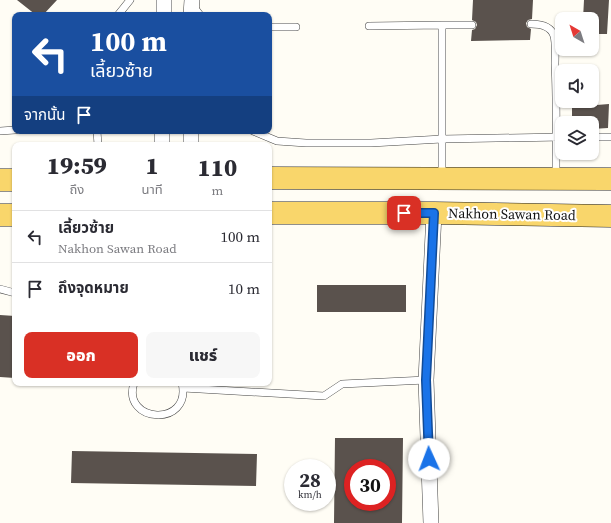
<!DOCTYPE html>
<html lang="th">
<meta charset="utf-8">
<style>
:root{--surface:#fff;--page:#f7f7f7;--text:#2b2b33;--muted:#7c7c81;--line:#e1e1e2;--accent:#d93025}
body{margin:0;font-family:"Source Serif 4","Noto Sans Thai",serif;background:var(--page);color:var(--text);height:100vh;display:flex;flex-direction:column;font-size:15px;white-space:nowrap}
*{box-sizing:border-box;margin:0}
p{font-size:13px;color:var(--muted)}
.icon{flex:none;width:22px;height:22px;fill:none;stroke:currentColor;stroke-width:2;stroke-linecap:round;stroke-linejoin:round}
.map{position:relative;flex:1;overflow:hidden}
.details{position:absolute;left:12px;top:142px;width:260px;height:244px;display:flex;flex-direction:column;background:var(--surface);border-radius:8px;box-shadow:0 1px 3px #0004}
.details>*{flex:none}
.guide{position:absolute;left:12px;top:12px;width:260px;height:122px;border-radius:8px;box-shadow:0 1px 3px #0004;background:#1a4fa0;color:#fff;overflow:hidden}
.needle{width:26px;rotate:321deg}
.buttons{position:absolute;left:555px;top:12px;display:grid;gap:8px}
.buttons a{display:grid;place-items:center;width:44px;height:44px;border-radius:8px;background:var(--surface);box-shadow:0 1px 3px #0004;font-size:20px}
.speed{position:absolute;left:284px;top:459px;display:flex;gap:8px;font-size:20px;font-weight:700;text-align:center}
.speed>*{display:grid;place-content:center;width:52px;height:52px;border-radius:50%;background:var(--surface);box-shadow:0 1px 3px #0004;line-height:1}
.speed small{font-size:10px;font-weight:400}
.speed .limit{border:6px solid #d22;background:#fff;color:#111}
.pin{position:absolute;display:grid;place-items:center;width:34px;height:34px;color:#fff;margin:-17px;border-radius:8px;box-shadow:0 2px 6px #0006}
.me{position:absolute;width:44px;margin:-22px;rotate:358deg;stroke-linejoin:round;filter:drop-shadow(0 0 3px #0008)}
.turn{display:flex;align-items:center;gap:14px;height:84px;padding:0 12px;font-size:18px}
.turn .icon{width:52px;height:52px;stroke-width:2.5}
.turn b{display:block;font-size:28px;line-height:34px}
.then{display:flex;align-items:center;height:38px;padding:0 12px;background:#0003;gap:8px;font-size:15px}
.eta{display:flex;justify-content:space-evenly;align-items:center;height:68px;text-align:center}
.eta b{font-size:24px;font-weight:800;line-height:28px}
.button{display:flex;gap:8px;margin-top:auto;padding:8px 12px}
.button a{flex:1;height:46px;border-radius:8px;background:var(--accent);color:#fff;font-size:16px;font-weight:800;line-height:46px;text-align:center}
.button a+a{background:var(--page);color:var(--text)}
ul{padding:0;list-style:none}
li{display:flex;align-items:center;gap:12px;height:52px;padding:0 12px;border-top:1px solid var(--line)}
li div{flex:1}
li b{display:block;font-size:15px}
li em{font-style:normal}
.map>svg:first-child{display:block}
</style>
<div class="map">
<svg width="611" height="523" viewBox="0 0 611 523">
<rect width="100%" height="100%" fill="#fffdf5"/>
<path fill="#5a524d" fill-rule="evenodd" d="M17,0H57L43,15H36Z
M473,0H533L532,19L528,20L526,23L527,27L531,29L530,40L471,41L472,30L475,29L477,25L476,22L472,20Z
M584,0H609L607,34H592V19H583Z
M609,104L608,128L592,129V123H572V107Z
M317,285H406V312H317Z
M0,315L15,316V378L0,377Z
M335,438H403L402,523H334ZM353,468H387V502H353Z
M72,451L257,454L256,486L71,483Z"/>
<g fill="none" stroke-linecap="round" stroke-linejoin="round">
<g stroke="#444" stroke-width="8">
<path id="service" d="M193,6L200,15
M118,15L130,0
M531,24C540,24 551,26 554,36C556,43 555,57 555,64C557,102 556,139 556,176
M369,26L442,25
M269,27H296
M0,131L15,130
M97,131L98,145
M253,131L277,141L306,143H371L442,139L562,137
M592,137H611
M442,177V25H472
M0,289L15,293
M134,383C121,423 192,428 182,383
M183,388L324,396L342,384L426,380"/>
</g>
<g stroke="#444" stroke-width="16">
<path id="minor" d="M164,15V0
M191,15L192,0
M162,145V131
M191,145V131
M431,523L426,380L434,213"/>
</g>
<g stroke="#222" stroke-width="23">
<path id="primary" d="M269,178L611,179
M0,180H15
M269,213H434L611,216
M0,215H15"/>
</g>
<use href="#service" stroke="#fff" stroke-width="7"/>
<use href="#minor" stroke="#fff" stroke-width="15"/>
<use href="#primary" stroke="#f9d66b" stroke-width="22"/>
</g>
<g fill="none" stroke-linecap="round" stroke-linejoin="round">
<g stroke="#114b97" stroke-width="10">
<path id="route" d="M404,213H434L426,380L429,459"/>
</g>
<use href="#route" stroke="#1a73e8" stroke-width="7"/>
</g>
<g text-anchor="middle" stroke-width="4" stroke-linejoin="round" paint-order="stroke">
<g font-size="14" fill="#111" stroke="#fff">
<text transform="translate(512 214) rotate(1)" y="5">Nakhon Sawan Road</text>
</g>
</g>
</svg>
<div class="buttons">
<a><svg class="needle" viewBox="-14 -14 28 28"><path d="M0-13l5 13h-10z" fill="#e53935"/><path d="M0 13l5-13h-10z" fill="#7c7c81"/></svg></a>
<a><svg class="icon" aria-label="sound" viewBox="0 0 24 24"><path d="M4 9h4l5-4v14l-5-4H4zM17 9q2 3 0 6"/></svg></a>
<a><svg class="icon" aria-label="layers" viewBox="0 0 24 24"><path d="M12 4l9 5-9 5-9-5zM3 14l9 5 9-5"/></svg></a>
</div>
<div class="speed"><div>28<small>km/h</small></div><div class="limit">30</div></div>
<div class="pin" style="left:404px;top:213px;background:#d93025"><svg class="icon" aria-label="arrive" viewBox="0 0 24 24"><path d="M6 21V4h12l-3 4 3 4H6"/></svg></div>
<svg class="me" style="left:429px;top:459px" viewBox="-20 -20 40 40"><circle r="19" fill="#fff"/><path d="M0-13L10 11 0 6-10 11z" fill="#1a73e8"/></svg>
<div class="guide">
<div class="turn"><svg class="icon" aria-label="left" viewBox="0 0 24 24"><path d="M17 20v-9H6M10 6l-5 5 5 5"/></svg><div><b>100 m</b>เลี้ยวซ้าย</div></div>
<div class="then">จากนั้น<svg class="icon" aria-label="arrive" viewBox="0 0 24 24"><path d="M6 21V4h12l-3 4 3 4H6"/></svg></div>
</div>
<section class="details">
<div class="eta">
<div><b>19:59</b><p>ถึง</p></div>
<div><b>1</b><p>นาที</p></div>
<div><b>110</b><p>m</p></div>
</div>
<ul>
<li><svg class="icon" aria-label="left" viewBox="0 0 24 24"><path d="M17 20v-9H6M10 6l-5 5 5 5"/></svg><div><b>เลี้ยวซ้าย</b><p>Nakhon Sawan Road</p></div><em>100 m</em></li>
<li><svg class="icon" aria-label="arrive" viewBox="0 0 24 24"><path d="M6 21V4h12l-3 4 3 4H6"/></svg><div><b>ถึงจุดหมาย</b></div><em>10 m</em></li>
</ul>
<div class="button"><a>ออก</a><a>แชร์</a></div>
</section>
</div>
